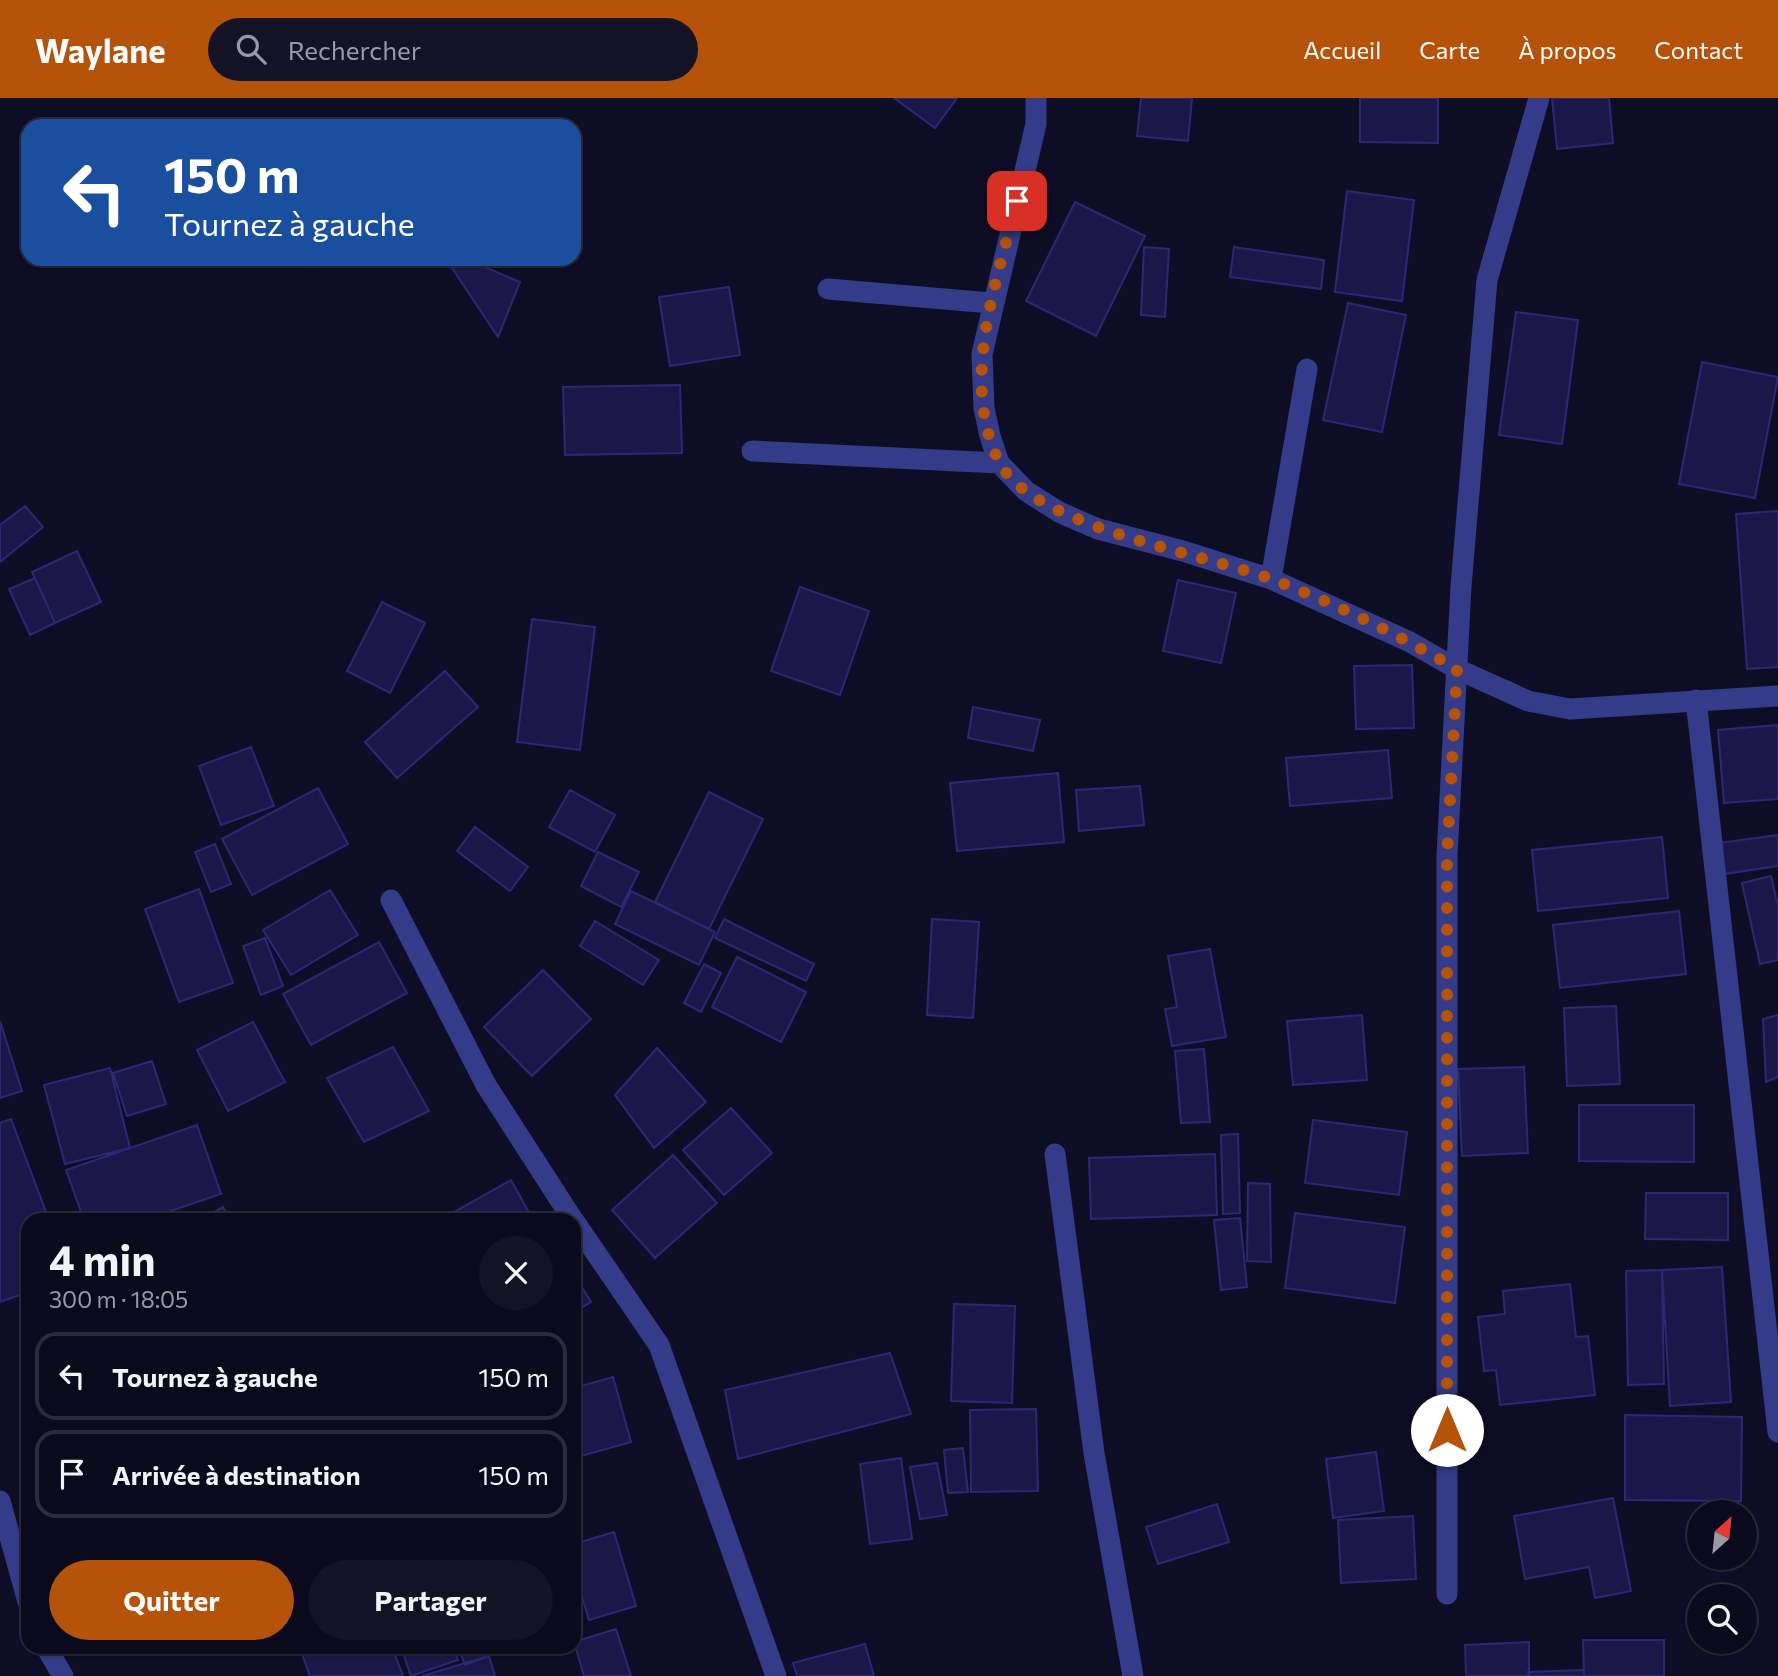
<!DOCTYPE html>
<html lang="fr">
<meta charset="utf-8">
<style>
:root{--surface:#0a0a1c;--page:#131325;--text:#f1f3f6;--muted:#999aa3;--line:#2a2b3b;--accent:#b45309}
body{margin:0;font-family:Commissioner,sans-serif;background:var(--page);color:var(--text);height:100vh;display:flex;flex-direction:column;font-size:26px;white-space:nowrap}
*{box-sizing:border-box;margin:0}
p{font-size:23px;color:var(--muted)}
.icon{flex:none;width:38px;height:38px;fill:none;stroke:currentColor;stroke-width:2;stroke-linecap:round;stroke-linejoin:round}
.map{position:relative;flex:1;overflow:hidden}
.details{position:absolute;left:21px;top:1115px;width:560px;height:441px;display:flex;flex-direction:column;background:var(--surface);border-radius:21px;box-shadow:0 2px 5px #0004,0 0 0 2px var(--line)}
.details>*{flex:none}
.banner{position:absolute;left:21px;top:21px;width:560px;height:147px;border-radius:21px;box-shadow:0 2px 5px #0004,0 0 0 2px var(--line);background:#1a4fa0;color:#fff;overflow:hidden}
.needle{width:46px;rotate:27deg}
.buttons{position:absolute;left:1687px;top:1402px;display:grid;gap:14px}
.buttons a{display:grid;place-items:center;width:70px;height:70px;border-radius:50%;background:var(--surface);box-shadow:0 2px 5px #0004,0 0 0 2px var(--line);font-size:35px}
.pin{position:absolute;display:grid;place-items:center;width:60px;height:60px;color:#fff;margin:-30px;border-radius:14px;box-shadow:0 4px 10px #0006}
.me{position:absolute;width:77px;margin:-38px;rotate:0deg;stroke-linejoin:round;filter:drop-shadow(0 0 5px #0008)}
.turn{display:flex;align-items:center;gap:24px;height:147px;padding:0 28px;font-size:32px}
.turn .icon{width:91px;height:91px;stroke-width:2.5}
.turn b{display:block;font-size:49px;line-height:60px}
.round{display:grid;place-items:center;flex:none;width:74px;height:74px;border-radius:37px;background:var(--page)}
.headline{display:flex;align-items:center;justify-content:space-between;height:119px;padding:0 28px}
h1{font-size:42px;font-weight:700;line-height:52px}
.action{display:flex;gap:14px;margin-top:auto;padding:14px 28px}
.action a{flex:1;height:80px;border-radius:42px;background:var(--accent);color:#fff;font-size:28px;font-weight:700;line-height:80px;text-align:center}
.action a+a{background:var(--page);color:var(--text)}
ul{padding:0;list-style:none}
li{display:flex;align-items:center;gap:21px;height:88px;margin:0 14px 10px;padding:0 14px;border:4px solid var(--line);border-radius:21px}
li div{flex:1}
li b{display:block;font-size:26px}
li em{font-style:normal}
header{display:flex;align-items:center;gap:42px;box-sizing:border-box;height:98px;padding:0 35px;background:var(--accent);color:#fff}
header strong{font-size:33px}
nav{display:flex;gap:38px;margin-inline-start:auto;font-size:24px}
.search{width:490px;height:63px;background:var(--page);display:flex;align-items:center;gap:18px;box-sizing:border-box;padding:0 24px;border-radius:38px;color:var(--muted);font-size:26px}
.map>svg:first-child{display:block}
</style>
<header>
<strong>Waylane</strong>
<div class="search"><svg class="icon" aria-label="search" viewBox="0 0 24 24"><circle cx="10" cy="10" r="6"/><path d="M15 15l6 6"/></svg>Rechercher</div>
<nav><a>Accueil</a><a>Carte</a><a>À propos</a><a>Contact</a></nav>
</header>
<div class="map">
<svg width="1778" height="1578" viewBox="0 0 1778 1578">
<rect width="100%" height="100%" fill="#0e0d26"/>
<path fill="#1b1849" stroke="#2d2876" stroke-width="2" d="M894,0H957L935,30Z
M1141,0H1192L1188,43L1137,38Z
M1360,0H1438V45L1360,44Z
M1552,0H1609L1613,45L1557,51Z
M1347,93L1414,102L1402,203L1335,194Z
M1075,104L1145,138L1096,238L1026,203Z
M1144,149L1169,151L1165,219L1141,217Z
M1234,149L1324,162L1321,191L1230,179Z
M446,161H466L520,184L498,239Z
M729,189L740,257L670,268L659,199Z
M1348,205L1406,217L1382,334L1323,322Z
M1516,214L1578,222L1562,346L1499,337Z
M1702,264L1778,279L1755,400L1679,386Z
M680,287L682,355L565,357L563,289Z
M25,408L43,429L0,464V427Z
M1778,413V569L1747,571L1736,416Z
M77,453L101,504L55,525L32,474Z
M35,480L55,525L30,537L9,491Z
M1178,482L1236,495L1221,565L1163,553Z
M800,489L869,513L840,597L771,573Z
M382,504L425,525L390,595L347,573Z
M532,521L595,529L580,652L517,644Z
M1412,567L1414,630L1356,631L1354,568Z
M445,573L478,609L397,680L365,644Z
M973,609L1040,622L1033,653L968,640Z
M1778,627V701L1724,705L1718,632Z
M251,649L274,708L221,727L199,668Z
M1388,652L1392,700L1290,708L1286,660Z
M1058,675L1064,744L957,753L950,685Z
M1140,688L1144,727L1079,733L1076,692Z
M318,690L348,746L252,797L222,741Z
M570,692L615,717L595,754L549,729Z
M709,694L763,721L709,831L655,804Z
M475,729L528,769L510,793L457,753Z
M1778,737V768L1724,776L1719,745Z
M1662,739L1668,800L1538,813L1532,752Z
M215,746L231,786L211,794L195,754Z
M598,754L639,774L621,809L581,788Z
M1771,778L1778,808V862L1760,866L1742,785Z
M199,791L233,885L179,904L145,811Z
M330,792L358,837L291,877L263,832Z
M631,793L715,834L699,867L615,826Z
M1679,813L1686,876L1560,890L1553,827Z
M724,821L814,866L806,883L715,840Z
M932,821L979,824L973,920L927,917Z
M595,823L659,862L643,887L580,848Z
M265,840L283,888L261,897L243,848Z
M379,844L407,895L311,947L283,896Z
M1210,851L1226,939L1172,948L1165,911L1177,909L1168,858Z
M737,859L806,894L781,944L712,909Z
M704,866L721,875L701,914L684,905Z
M543,872L591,921L532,978L484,929Z
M1616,908L1620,986L1567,988L1564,910Z
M1362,917L1367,982L1293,987L1287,923Z
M1778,917V979L1766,984L1763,921Z
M0,923L22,993L0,1000Z
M253,924L285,984L228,1013L197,952Z
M393,949L429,1013L364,1044L327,980Z
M657,950L706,1004L654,1050L615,997Z
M1204,951L1210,1024L1181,1025L1175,953Z
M152,963L166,1006L127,1018L113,975Z
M1524,969L1528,1055L1462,1058L1458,971Z
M110,970L130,1050L65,1066L44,987Z
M1579,1007H1694V1064L1579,1063Z
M731,1010L772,1055L724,1097L683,1052Z
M11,1021L49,1122H28V1194L0,1204V1025Z
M1313,1022L1407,1034L1399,1097L1305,1085Z
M197,1027L221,1096L144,1122H84L66,1072Z
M1238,1036L1240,1115L1223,1116L1221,1037Z
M1215,1056L1217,1117L1091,1121L1089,1060Z
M673,1057L717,1105L655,1160L612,1112Z
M511,1082L533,1122H440Z
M1248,1085L1270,1086L1271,1164L1247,1163Z
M1646,1095H1728V1142L1645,1141Z
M223,1109L230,1122H201Z
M1295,1115L1405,1129L1395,1205L1285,1190Z
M1240,1120L1247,1189L1221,1192L1214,1122Z
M1722,1169L1731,1304L1670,1308L1662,1172Z
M1662,1172L1664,1286L1628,1287L1626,1173Z
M574,1176L591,1204L574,1214Z
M1570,1186L1576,1239L1588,1238L1595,1297L1500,1307L1496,1272L1484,1273L1478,1219L1505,1216L1503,1193Z
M954,1206L1015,1208L1012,1305L951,1303Z
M890,1255L911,1316L738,1361L725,1292Z
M613,1279L631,1344L574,1360V1290Z
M1036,1311L1038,1393L971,1394L970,1312Z
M1625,1317L1742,1319L1741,1403L1625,1402Z
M963,1350L968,1394L948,1395L944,1352Z
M1376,1354L1384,1413L1333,1420L1326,1361Z
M901,1360L912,1441L870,1446L860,1366Z
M937,1365L947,1417L920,1421L910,1369Z
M1613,1400L1631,1493L1595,1500L1589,1469L1525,1481L1514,1418Z
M1217,1406L1229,1444L1158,1466L1146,1429Z
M1413,1418L1416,1481L1341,1485L1338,1422Z
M614,1434L636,1508L589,1522L574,1472V1446Z
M616,1531L631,1578H584L574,1544Z
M1583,1542H1664V1578H1584Z
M1529,1544V1578H1466L1465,1547Z
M865,1546L874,1578H797L793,1565Z
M312,1549H392L403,1578H310L301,1553Z
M401,1549H453L458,1562L411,1578Z
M458,1549H485L489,1558L465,1567Z
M489,1558L495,1578H422Z
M1584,1572V1578H1529L1528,1574Z"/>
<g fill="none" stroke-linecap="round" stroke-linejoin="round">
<path stroke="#343c89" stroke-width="21" d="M1036,0V26L982,256L984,310L990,338L999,365L1026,393L1059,414L1098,431L1183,453L1271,481L1410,544L1457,571L1528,603L1570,611L1778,598
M828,191L991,205
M752,353L999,365
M1271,481L1307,271
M1696,602L1778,1334
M391,802L486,987L573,1122
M1055,1056L1094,1355L1133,1578
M574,1123L659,1247L776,1578
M0,1403L28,1504
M1447,1496V758L1461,488L1487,182L1539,0
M46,1549L63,1578"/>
</g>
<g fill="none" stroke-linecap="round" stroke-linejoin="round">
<path stroke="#b45309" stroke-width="12" stroke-dasharray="0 21.6" d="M1017,103C997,184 960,280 998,362C1030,429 1203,455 1271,481C1335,505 1398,537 1457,571L1447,758V1332"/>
</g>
</svg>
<div class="buttons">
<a><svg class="needle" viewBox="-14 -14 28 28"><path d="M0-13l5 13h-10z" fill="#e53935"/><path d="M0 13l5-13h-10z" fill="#999aa3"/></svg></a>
<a><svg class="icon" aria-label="search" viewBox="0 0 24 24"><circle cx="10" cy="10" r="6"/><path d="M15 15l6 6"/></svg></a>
</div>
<div class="pin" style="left:1017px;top:103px;background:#d93025"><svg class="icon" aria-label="arrive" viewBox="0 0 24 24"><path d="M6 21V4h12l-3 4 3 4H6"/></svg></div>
<svg class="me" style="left:1447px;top:1332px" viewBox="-20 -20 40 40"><circle r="19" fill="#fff"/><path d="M0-13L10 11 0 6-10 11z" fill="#b45309"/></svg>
<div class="banner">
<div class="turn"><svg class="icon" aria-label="left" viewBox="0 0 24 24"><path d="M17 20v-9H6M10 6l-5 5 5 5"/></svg><div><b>150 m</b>Tournez à gauche</div></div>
</div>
<section class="details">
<div class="headline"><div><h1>4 min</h1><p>300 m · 18:05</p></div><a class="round"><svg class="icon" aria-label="close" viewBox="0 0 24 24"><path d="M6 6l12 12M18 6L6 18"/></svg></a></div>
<ul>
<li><svg class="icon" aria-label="left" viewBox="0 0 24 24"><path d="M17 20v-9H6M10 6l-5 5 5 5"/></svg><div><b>Tournez à gauche</b></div><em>150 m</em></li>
<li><svg class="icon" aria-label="arrive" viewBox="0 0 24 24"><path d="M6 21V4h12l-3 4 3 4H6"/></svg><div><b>Arrivée à destination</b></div><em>150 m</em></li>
</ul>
<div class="action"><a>Quitter</a><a>Partager</a></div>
</section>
</div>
